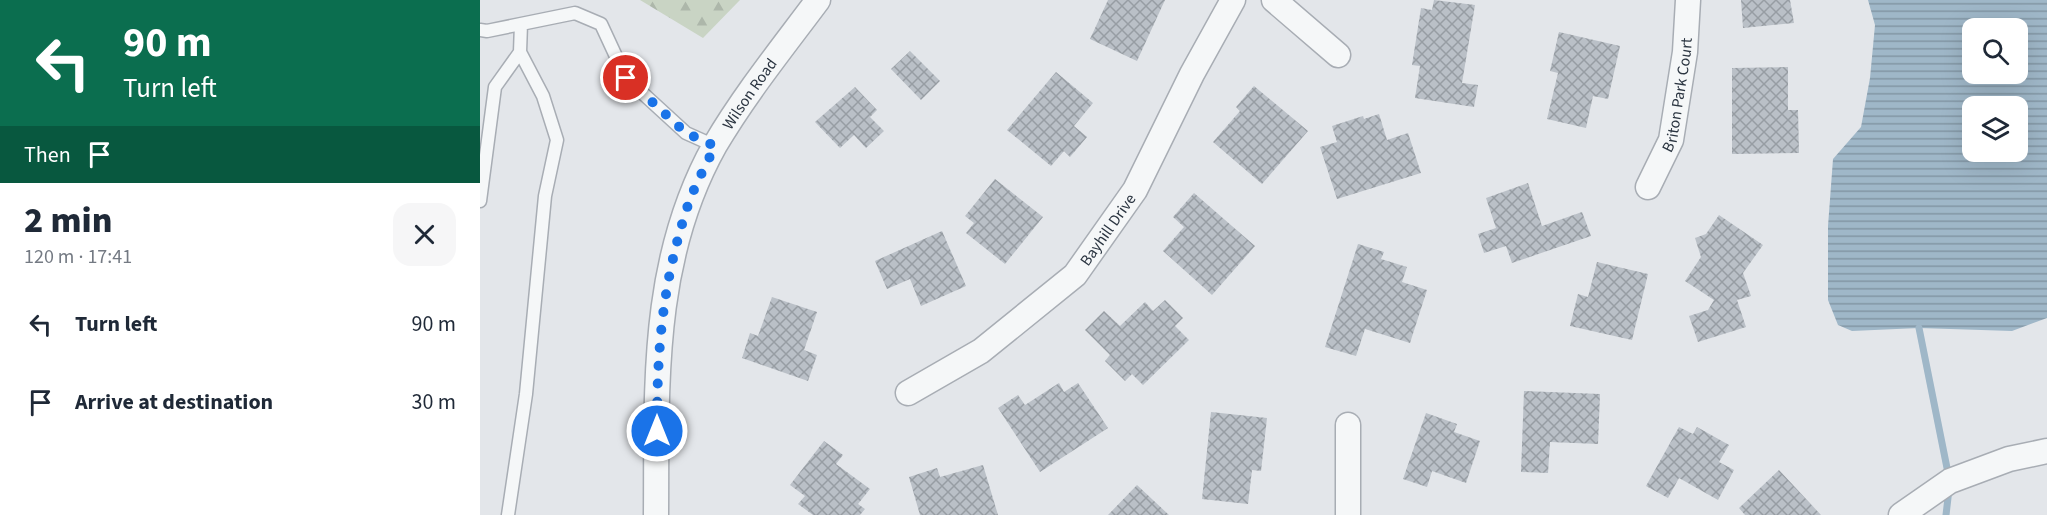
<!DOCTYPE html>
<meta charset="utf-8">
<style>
:root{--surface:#fff;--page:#f6f6f7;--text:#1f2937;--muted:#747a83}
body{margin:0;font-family:"Source Sans 3",sans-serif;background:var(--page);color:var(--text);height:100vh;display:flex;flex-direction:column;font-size:22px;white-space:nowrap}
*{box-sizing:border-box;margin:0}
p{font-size:20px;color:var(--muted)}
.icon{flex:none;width:33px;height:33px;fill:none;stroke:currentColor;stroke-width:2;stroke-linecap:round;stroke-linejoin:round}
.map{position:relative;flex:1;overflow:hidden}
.details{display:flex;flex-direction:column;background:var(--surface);width:480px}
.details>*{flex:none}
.hud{background:#0b6e4f;color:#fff;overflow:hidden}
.buttons{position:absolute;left:1482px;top:18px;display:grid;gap:12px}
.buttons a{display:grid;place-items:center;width:66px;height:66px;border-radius:12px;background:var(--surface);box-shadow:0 6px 24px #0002;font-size:30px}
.pin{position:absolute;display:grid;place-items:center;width:51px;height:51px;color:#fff;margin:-26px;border:3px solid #fff;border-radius:50%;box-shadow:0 2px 6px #0007}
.me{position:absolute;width:66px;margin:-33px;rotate:0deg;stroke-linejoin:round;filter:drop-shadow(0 0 4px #0008)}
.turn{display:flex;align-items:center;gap:21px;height:126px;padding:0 24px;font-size:27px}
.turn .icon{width:78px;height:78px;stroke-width:2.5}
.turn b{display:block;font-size:42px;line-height:51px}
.then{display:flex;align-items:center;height:57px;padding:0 24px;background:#0003;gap:12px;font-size:22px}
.round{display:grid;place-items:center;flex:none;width:63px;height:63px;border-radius:18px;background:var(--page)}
.headline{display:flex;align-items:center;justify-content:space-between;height:102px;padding:0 24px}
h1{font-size:36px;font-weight:800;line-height:45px}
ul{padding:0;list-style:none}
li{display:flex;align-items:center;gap:18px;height:78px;padding:0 24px}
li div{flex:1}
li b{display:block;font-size:22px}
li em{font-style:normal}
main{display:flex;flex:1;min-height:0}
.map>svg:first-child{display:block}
</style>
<main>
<section class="details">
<div class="hud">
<div class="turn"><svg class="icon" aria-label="left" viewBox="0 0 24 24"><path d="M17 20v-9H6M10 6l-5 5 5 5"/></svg><div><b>90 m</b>Turn left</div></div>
<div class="then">Then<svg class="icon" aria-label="arrive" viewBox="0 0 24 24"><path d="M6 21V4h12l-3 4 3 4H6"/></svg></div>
</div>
<div class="headline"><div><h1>2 min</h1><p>120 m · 17:41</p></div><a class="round"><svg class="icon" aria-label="close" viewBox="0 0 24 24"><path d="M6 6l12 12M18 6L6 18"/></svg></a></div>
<ul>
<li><svg class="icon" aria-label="left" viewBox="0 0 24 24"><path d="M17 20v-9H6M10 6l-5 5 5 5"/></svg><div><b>Turn left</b></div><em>90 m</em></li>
<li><svg class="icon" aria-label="arrive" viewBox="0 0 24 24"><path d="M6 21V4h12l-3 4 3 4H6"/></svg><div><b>Arrive at destination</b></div><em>30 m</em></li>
</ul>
</section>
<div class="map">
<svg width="1567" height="515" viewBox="0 0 1567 515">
<defs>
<pattern id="forest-firs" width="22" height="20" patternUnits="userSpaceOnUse" patternTransform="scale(1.5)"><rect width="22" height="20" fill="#c9d4c4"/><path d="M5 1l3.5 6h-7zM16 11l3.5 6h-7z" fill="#adb7aa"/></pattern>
<pattern id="water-rules" width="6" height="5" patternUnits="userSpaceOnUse" patternTransform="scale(1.5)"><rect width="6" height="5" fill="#9fb7c8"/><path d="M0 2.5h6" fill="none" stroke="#8296a4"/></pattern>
<pattern id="building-cross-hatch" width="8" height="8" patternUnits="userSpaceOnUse" patternTransform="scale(1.5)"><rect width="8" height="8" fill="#bac0c7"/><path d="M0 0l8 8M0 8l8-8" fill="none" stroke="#979da3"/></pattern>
</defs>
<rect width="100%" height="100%" fill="#e3e6ea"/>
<path fill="url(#forest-firs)" d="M160,0H260L223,38Z"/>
<path fill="url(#water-rules)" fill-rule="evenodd" d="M1388,0H1567V318L1532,331L1439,328L1372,331L1358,325L1348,300V226L1353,159L1381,127L1390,78L1395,25ZM1492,28H1538V74H1492ZM1492,106H1538V152H1492Z"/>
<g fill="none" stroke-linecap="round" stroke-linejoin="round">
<path stroke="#9fb7c8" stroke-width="7" d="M1439,328L1469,478
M1466,515L1469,489"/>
</g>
<path fill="url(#building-cross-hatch)" d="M628,0H685L657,61L610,39Z
M954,0L995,5L982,83L998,85L994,107L935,98L940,66L932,65L941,8L952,10Z
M1261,0H1310L1314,23L1263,28Z
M1079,32L1140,46L1128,99L1113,96L1106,128L1067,119L1078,73L1070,71Z
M430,51L460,81L441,100L411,69Z
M1308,67V110H1318L1319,153L1252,154V68Z
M576,72L613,103L594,126L607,137L590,157L584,151L571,166L527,130Z
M774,86L828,131L782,184L733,142L760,111L756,107Z
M375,87L397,110L390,117L404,131L386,148L374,135L360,148L335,122Z
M899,114L907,140L928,133L941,173L857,199L840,147L857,142L852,126L883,116L884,119Z
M515,179L563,217L525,264L486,233L494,223L485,216Z
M1048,183L1062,226L1102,212L1111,236L1032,263L1026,246L1004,253L998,234L1016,228L1006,198Z
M714,193L775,246L732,295L683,251L704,227L693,217Z
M1239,215L1283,245L1263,273L1271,296L1257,300L1266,327L1218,342L1209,316L1228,310L1234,300L1205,281L1221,257L1215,238L1226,234Z
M462,231L486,286L441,306L430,279L407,289L395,261Z
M878,244L904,252L901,259L927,267L922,282L947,290L930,343L885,329L876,356L845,347Z
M1117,262L1168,274L1152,340L1090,326L1098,294L1108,297Z
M292,297L337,312L324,350L337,355L328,381L262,358L270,333L278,336Z
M685,300L703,318L695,326L709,340L663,385L652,374L645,381L625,361L630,355L605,330L624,311L640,326L665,302L673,311Z
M579,383L584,392L598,383L628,428L560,472L518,408L538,395L545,405Z
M1044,391L1120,394L1118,444L1070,442L1068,473L1041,472Z
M731,412L787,418L781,471L772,470L768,504L722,499Z
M946,413L977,424L974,432L1000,441L986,483L952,471L947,487L923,479Z
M1199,427L1213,434L1217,427L1249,445L1239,462L1254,470L1238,500L1199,478L1188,498L1166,486Z
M344,441L363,455L356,464L390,489L378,504L385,509L380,515H333L318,504L325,496L310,485Z
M503,465L518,515H440L429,477L457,468L460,477Z
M1299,470L1341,515H1265L1259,508Z
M657,485L689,515H628Z"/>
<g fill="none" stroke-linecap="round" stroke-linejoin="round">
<g stroke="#a8adb4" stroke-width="15">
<path id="service" d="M0,30L7,31L41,24
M0,201L15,87L40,52
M28,515L46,394L65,196L77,140L63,96L40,52L41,24L95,13L121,24L146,78L206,133L235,146"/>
</g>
<g stroke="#a8adb4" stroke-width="27">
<g id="minor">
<path d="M794,0L858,55"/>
<path id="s1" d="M1168,187L1191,140L1205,52L1208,0"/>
<path id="s2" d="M428,393L501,351L595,275L655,190L712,74L753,0"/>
<path d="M868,425V515"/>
<path id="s3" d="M176,515C177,387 170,261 235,145C265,94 303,47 338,0"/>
<path d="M1421,515L1470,481L1529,459L1567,451"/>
</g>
</g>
<use href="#service" stroke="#f5f7f8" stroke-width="12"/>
<use href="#minor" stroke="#f5f7f8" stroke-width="24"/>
</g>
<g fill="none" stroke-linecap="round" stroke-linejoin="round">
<path stroke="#1a73e8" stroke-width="10" stroke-dasharray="0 18" d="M146,78L206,133L235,146C226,165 215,185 208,205C182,284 177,349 177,431"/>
</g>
<g text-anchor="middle" stroke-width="6" stroke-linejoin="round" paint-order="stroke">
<g font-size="16" fill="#2b3541" stroke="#f2f5f7">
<text dy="6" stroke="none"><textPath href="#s3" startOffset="441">Wilson Road</textPath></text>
<text dy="6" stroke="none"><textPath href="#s1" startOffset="98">Briton Park Court</textPath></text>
<text dy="6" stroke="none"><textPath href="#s2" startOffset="261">Bayhill Drive</textPath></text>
</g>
</g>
</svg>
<div class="buttons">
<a><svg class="icon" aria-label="search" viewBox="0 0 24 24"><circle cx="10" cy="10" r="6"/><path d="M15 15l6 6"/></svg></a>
<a><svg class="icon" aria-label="layers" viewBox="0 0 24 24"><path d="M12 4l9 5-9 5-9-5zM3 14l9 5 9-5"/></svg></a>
</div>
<div class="pin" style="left:146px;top:78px;background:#d93025"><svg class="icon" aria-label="arrive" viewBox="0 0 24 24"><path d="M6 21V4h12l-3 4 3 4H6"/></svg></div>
<svg class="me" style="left:177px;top:431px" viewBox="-20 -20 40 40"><circle r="17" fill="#1a73e8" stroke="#fff" stroke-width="3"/><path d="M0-11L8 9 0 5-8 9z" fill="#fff"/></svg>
</div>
</main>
